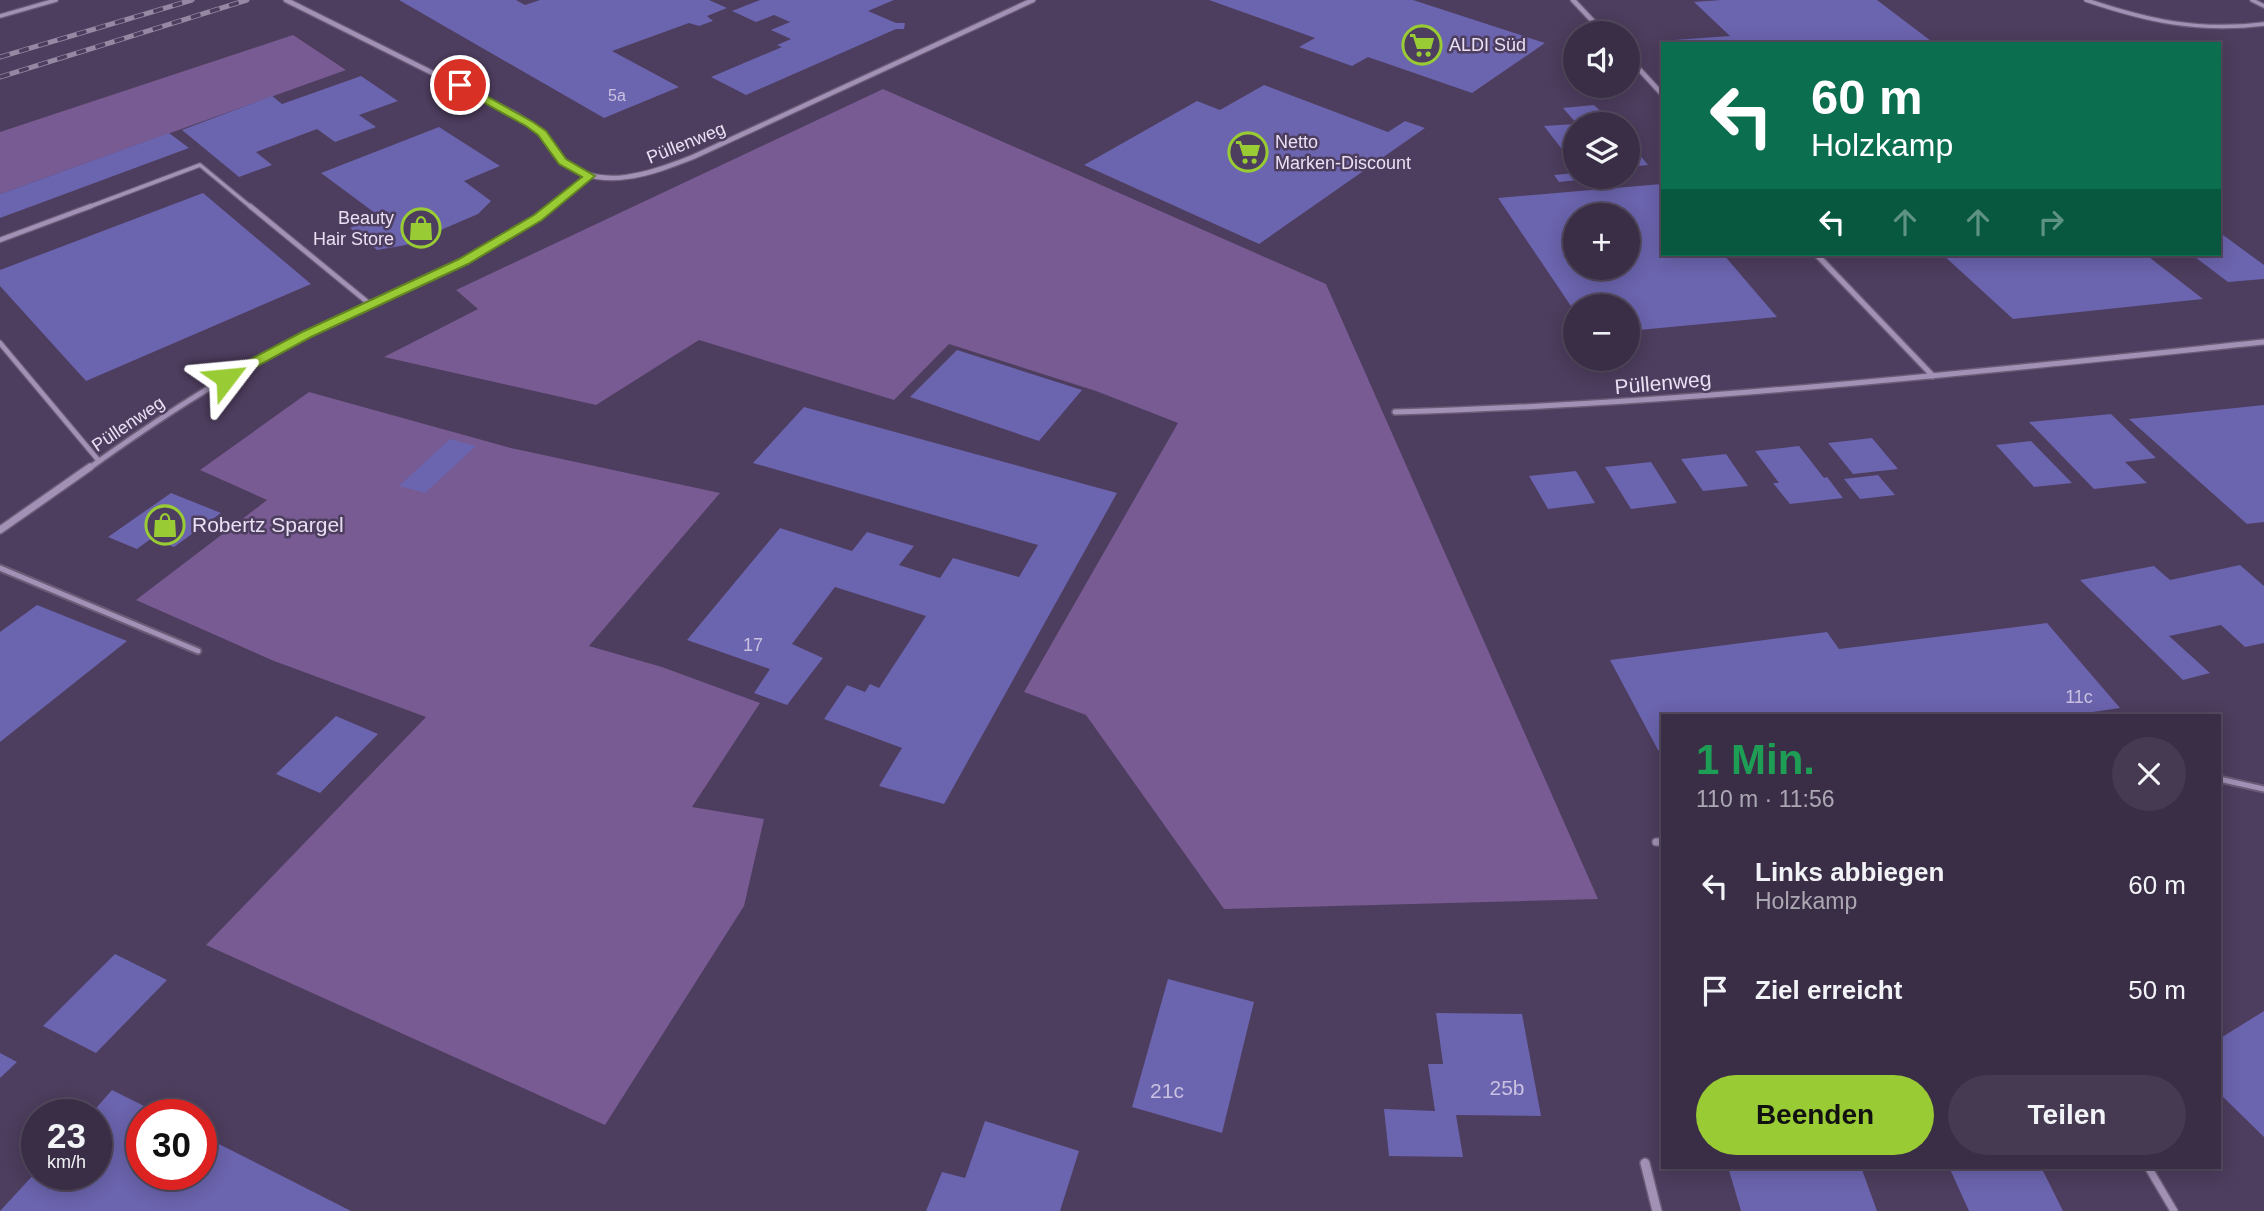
<!DOCTYPE html>
<html lang="de">
<meta charset="utf-8">
<style>
:root{--surface:#3a2e46;--page:#453a51;--text:#f1f3f6;--muted:#aba8b3;--line:#544a5f;--accent:#99cb35}
body{margin:0;font-family:Helvetica,sans-serif;background:var(--page);color:var(--text);height:100vh;display:flex;flex-direction:column;font-size:26px;white-space:nowrap}
*{box-sizing:border-box;margin:0}
p{font-size:23px;color:var(--muted)}
.icon{flex:none;width:38px;height:38px;fill:none;stroke:currentColor;stroke-width:2;stroke-linecap:round;stroke-linejoin:round}
.map{position:relative;flex:1;overflow:hidden}
.side{position:absolute;left:1661px;top:714px;width:560px;height:455px;display:flex;flex-direction:column;background:var(--surface);border-radius:0px;box-shadow:0 4px 18px #0003,0 0 0 2px var(--line)}
.side>*{flex:none}
.banner{position:absolute;left:1661px;top:42px;width:560px;height:214px;border-radius:0px;box-shadow:0 4px 18px #0003,0 0 0 2px var(--line);background:#0b6e4f;color:#fff;overflow:hidden}
.controls{position:absolute;left:1563px;top:21px;display:grid;gap:14px}
.controls a{display:grid;place-items:center;width:77px;height:77px;border-radius:50%;background:var(--surface);box-shadow:0 4px 18px #0003,0 0 0 2px var(--line);font-size:35px}
.speed{position:absolute;left:21px;top:1099px;display:flex;gap:14px;font-size:35px;font-weight:700;text-align:center}
.speed>*{display:grid;place-content:center;width:91px;height:91px;border-radius:50%;background:var(--surface);box-shadow:0 4px 18px #0003,0 0 0 2px var(--line);line-height:1}
.speed small{font-size:18px;font-weight:400}
.speed .limit{border:10px solid #d22;background:#fff;color:#111}
.pin{position:absolute;display:grid;place-items:center;width:60px;height:60px;color:#fff;margin:-30px;border:4px solid #fff;border-radius:50%;box-shadow:0 2px 7px #0007}
.me{position:absolute;width:77px;margin:-38px;rotate:61deg;stroke-linejoin:round;filter:drop-shadow(0 0 5px #0008)}
.turn{display:flex;align-items:center;gap:24px;height:147px;padding:0 35px;font-size:32px}
.turn .icon{width:91px;height:91px;stroke-width:2.5}
.turn b{display:block;font-size:49px;line-height:60px}
.lanes{display:flex;align-items:center;height:66px;padding:0 35px;background:#0003;justify-content:center;gap:35px;direction:ltr}
.lanes .off{opacity:.35}
.round{display:grid;place-items:center;flex:none;width:74px;height:74px;border-radius:37px;background:var(--page)}
.summary{display:flex;align-items:center;justify-content:space-between;height:119px;padding:0 35px}
h1{font-size:42px;font-weight:700;line-height:52px;color:#1e9e55}
.button{display:flex;gap:14px;margin-top:auto;padding:14px 35px}
.button a{flex:1;height:80px;border-radius:42px;background:var(--accent);color:#111;font-size:28px;font-weight:700;line-height:80px;text-align:center}
.button a+a{background:var(--page);color:var(--text)}
ul{padding:0;list-style:none}
li{display:flex;align-items:center;gap:21px;height:105px;padding:0 35px}
li div{flex:1}
li b{display:block;font-size:26px}
li em{font-style:normal}
.map>svg:first-child{display:block}
</style>
<div class="map">
<svg width="2264" height="1211" viewBox="0 0 2264 1211">
<rect width="100%" height="100%" fill="#4d3d5e"/>
<path fill="#775b92" d="M293,35L346,70L0,194V132Z
M883,89L1326,284L1598,899L1224,909L1086,715L1024,692L1178,423L1096,391L949,344L894,400L699,340L596,405L384,357L478,309L456,290Z
M309,392L511,448L720,493L589,646L662,667L760,703L692,807L764,819L744,906L605,1125L206,945L426,717L274,661L136,600L267,500L200,470Z"/>
<path fill="#6b64ae" fill-rule="evenodd" d="M399,0H516L525,5L540,0H709L727,8L707,16L713,21L699,26L689,23L612,51L679,87L604,118Z
M760,0H894L868,11L896,23H905L904,29H896L746,95L711,77L782,47L777,45L791,39L771,30L790,22L774,15L756,22L732,11Z
M1209,0H1413L1545,43L1472,93L1368,57L1352,66L1299,47L1315,38Z
M1721,0H1877L1935,44H1678L1674,40L1730,36L1694,2Z
M361,76L398,101L359,115L376,127L335,142L317,129L256,152L272,165L239,177L182,130L272,96L282,104Z
M1264,85L1388,132L1405,121L1425,128L1259,244L1084,165L1197,101L1220,110Z
M1594,105L1614,124H1577L1563,108Z
M1575,124V166L1544,126Z
M439,127L500,166L464,181L491,201L478,214L406,245L377,250L350,228L379,216L321,173Z
M169,133L189,148L0,218V194Z
M1628,134L1641,149H1635L1648,165L1628,167Z
M1575,173V177H1585L1587,179L1559,182L1554,175Z
M1662,184V254H1723L1777,317L1628,331V306H1575V312L1498,198ZM1575,215H1628V268H1575Z
M203,193L311,284L86,381L0,286V270Z
M2219,232L2264,265V279L2228,282L2191,254H2219Z
M1942,254H2145L2203,299L2013,319Z
M957,350L1082,390L1039,441L910,397Z
M2264,405V522L2247,524L2129,419Z
M804,407L1117,493L944,804L879,786L902,748L824,719L847,685L865,692L870,684L879,688L926,616L835,587L792,644L823,658L787,705L754,693L770,669L687,640L780,528L852,551L867,532L914,546L899,565L940,578L953,558L1019,577L1038,545L753,463Z
M2111,414L2156,458L2125,462L2147,483L2094,489L2029,422Z
M1872,438L1898,469L1853,474L1828,443Z
M450,439L476,446L425,493L399,486Z
M2031,441L2072,483L2034,487L1996,445Z
M1799,446L1824,478L1827,477L1843,498L1790,504L1773,483H1779L1755,451Z
M1726,454L1748,486L1703,491L1681,459Z
M1651,462L1677,503L1631,509L1605,467Z
M1576,471L1595,503L1548,509L1529,476Z
M1878,475L1895,495L1860,499L1844,479Z
M171,493L221,513L174,547L152,538L137,549L108,537Z
M2240,565L2264,586V643L2245,647L2221,625L2169,636L2210,673L2183,680L2080,580L2154,566L2170,580Z
M37,605L127,641L0,742V632Z
M2047,623L2120,708L2065,716H1662V749L1658,750L1610,660L1827,632L1839,649Z
M336,716L378,734L320,793L276,774Z
M115,954L167,980L96,1053L43,1026Z
M1168,979L1254,1002L1222,1133L1132,1107Z
M2264,1011V1137L2219,1093V1039Z
M1436,1013L1522,1014L1541,1116L1456,1115L1463,1157L1389,1156L1384,1109L1435,1111L1428,1064H1443Z
M0,1053L17,1062L0,1078Z
M112,1090L162,1115H142V1174H201V1135L351,1211H0L37,1171V1174H96V1115H90Z
M985,1121L1079,1151L1060,1211H926L942,1172L965,1178Z
M1728,1167H1861L1877,1211H1741Z
M1949,1167H2041L2063,1211H1969Z"/>
<g fill="none" stroke-linecap="round" stroke-linejoin="round">
<g stroke="#6a5c77" stroke-width="6">
<path id="lane-far3" d="M2086,0C2148,21 2198,32 2264,24
M2252,0L2264,6
M0,16L56,0
M86,208L200,165L252,208"/>
</g>
<g stroke="#6a5c77" stroke-width="7">
<path id="lane-far2" d="M250,206L371,305
M0,240L91,206
M0,343L99,461"/>
</g>
<g stroke="#6a5c77" stroke-width="9">
<path id="lane-far1" d="M0,568L198,651
M2219,779L2264,789"/>
</g>
<g stroke="#6a5c77" stroke-width="10">
<path id="lane" d="M1656,842H1662
M2148,1167L2174,1211"/>
</g>
<g stroke="#6a5c77" stroke-width="7">
<path id="street-far3" d="M286,0L515,114C526,121 537,127 545,137C550,144 554,153 561,159C598,194 652,173 693,157L1033,0
M1573,0L1604,33
M1628,57L1662,94
M549,208L590,176"/>
</g>
<g stroke="#6a5c77" stroke-width="8">
<path id="street-far2" d="M1816,254L1933,376
M1395,412C1686,404 1975,372 2264,342
M88,469C155,421 223,376 297,340C383,297 474,264 552,206"/>
</g>
<g stroke="#6a5c77" stroke-width="10">
<path id="street-far1" d="M0,530L90,467"/>
</g>
<g stroke="#6a5c77" stroke-width="12">
<path id="street" d="M1645,1163L1657,1211"/>
</g>
<use href="#lane-far3" stroke="#a290b5" stroke-width="3.5"/>
<use href="#lane-far2" stroke="#a290b5" stroke-width="4.5"/>
<use href="#lane-far1" stroke="#a290b5" stroke-width="5"/>
<use href="#lane" stroke="#a290b5" stroke-width="7"/>
<use href="#street-far3" stroke="#a290b5" stroke-width="4.5"/>
<use href="#street-far2" stroke="#a290b5" stroke-width="5"/>
<use href="#street-far1" stroke="#a290b5" stroke-width="7"/>
<use href="#street" stroke="#a290b5" stroke-width="9"/>
<g stroke="#9588a3" stroke-width="5">
<path id="rail" d="M0,57L192,0
M0,77L247,0"/>
</g>
<use href="#rail" stroke="#4d3d5e" stroke-width="3.5" stroke-dasharray="10" stroke-linecap="butt"/>
</g>
<path fill="#99cb35" stroke="#638422" stroke-width="2" d="M456,83H463L533,122L546,131L566,159L595,176L542,220L468,264L311,337L230,381H221V375L302,332L459,259L534,215L582,177L559,164L538,135L526,126L456,87Z"/>
<defs>
<g id="supermarket-ring" transform="scale(2.0125)"><circle r="9.5" fill="#4d3d5e" stroke="#99cb35" stroke-width="1.5"/><path d="M-6-5.5h2.5l.6 2H6L4.5 2H-2.5L-4.4-4H-6ZM-1.5 3.2a1.3 1.3 0 1 0 .1 0ZM3 3.2a1.3 1.3 0 1 0 .1 0Z" fill="#99cb35"/></g>
<g id="shop-ring" transform="scale(2.0125)"><circle r="9.5" fill="#4d3d5e" stroke="#99cb35" stroke-width="1.5"/><path d="M-5-2.5h2.3a2.7 3.5 0 0 1 5.4 0H5L5.5 6h-11ZM-1.5-2.5h3a1.5 2.3 0 0 0-3 0Z" fill="#99cb35"/></g>
</defs>
<g fill-rule="evenodd">
<use href="#supermarket-ring" x="1422" y="45"/>
<use href="#supermarket-ring" x="1248" y="152"/>
<use href="#shop-ring" x="421" y="228"/>
<use href="#shop-ring" x="165" y="525"/>
</g>
<g text-anchor="middle" stroke-width="5" stroke-linejoin="round" paint-order="stroke">
<g font-size="16" fill="#cac1e2">
<text x="617" y="101">5a</text>
</g>
<g font-size="18" fill="#e9e0f4" stroke="#4d3d5e" text-anchor="start">
<text x="1449" y="51">ALDI Süd</text>
<text x="1275" y="148">Netto<tspan x="1275" dy="21">Marken-Discount</tspan></text>
<text x="394" y="224" text-anchor="end">Beauty<tspan x="394" dy="21">Hair Store</tspan></text>
</g>
<g font-size="18" fill="#e9e0f4" stroke="#4d3d5e">
<text transform="translate(686 143) rotate(-22)" y="6">Püllenweg</text>
<text transform="translate(128 424) rotate(-34)" y="6">Püllenweg</text>
</g>
<g font-size="18" fill="#cac1e2">
<text x="753" y="651">17</text>
<text x="2079" y="703">11c</text>
</g>
<g font-size="21" fill="#e9e0f4" stroke="#4d3d5e">
<text transform="translate(1663 383) rotate(-5)" y="7">Püllenweg</text>
</g>
<g font-size="21" fill="#e9e0f4" stroke="#4d3d5e" text-anchor="start">
<text x="192" y="532">Robertz Spargel</text>
</g>
<g font-size="21" fill="#cac1e2">
<text x="1507" y="1095">25b</text>
<text x="1167" y="1098">21c</text>
</g>
</g>
</svg>
<div class="controls">
<a><svg class="icon" aria-label="sound" viewBox="0 0 24 24"><path d="M4 9h4l5-4v14l-5-4H4zM17 9q2 3 0 6"/></svg></a>
<a><svg class="icon" aria-label="layers" viewBox="0 0 24 24"><path d="M12 4l9 5-9 5-9-5zM3 14l9 5 9-5"/></svg></a>
<a>+</a>
<a>−</a>
</div>
<div class="speed"><div>23<small>km/h</small></div><div class="limit">30</div></div>
<div class="pin" style="left:460px;top:85px;background:#d93025"><svg class="icon" aria-label="arrive" viewBox="0 0 24 24"><path d="M6 21V4h12l-3 4 3 4H6"/></svg></div>
<svg class="me" style="left:226px;top:378px" viewBox="-20 -20 40 40"><path d="M0-17L14 15 0 8-14 15z" fill="#99cb35" stroke="#fff" stroke-width="4"/></svg>
<div class="banner">
<div class="turn"><svg class="icon" aria-label="left" viewBox="0 0 24 24"><path d="M17 20v-9H6M10 6l-5 5 5 5"/></svg><div><b>60 m</b>Holzkamp</div></div>
<div class="lanes"><svg class="icon" aria-label="left" viewBox="0 0 24 24"><path d="M17 20v-9H6M10 6l-5 5 5 5"/></svg><svg class="icon off" aria-label="ahead" viewBox="0 0 24 24"><path d="M12 20V5M6 11l6-6 6 6"/></svg><svg class="icon off" aria-label="ahead" viewBox="0 0 24 24"><path d="M12 20V5M6 11l6-6 6 6"/></svg><svg class="icon off" aria-label="right" viewBox="0 0 24 24"><path d="M7 20v-9h11M14 6l5 5-5 5"/></svg></div>
</div>
<section class="side">
<div class="summary"><div><h1>1 Min.</h1><p>110 m · 11:56</p></div><a class="round"><svg class="icon" aria-label="close" viewBox="0 0 24 24"><path d="M6 6l12 12M18 6L6 18"/></svg></a></div>
<ul>
<li><svg class="icon" aria-label="left" viewBox="0 0 24 24"><path d="M17 20v-9H6M10 6l-5 5 5 5"/></svg><div><b>Links abbiegen</b><p>Holzkamp</p></div><em>60 m</em></li>
<li><svg class="icon" aria-label="arrive" viewBox="0 0 24 24"><path d="M6 21V4h12l-3 4 3 4H6"/></svg><div><b>Ziel erreicht</b></div><em>50 m</em></li>
</ul>
<div class="button"><a>Beenden</a><a>Teilen</a></div>
</section>
</div>
